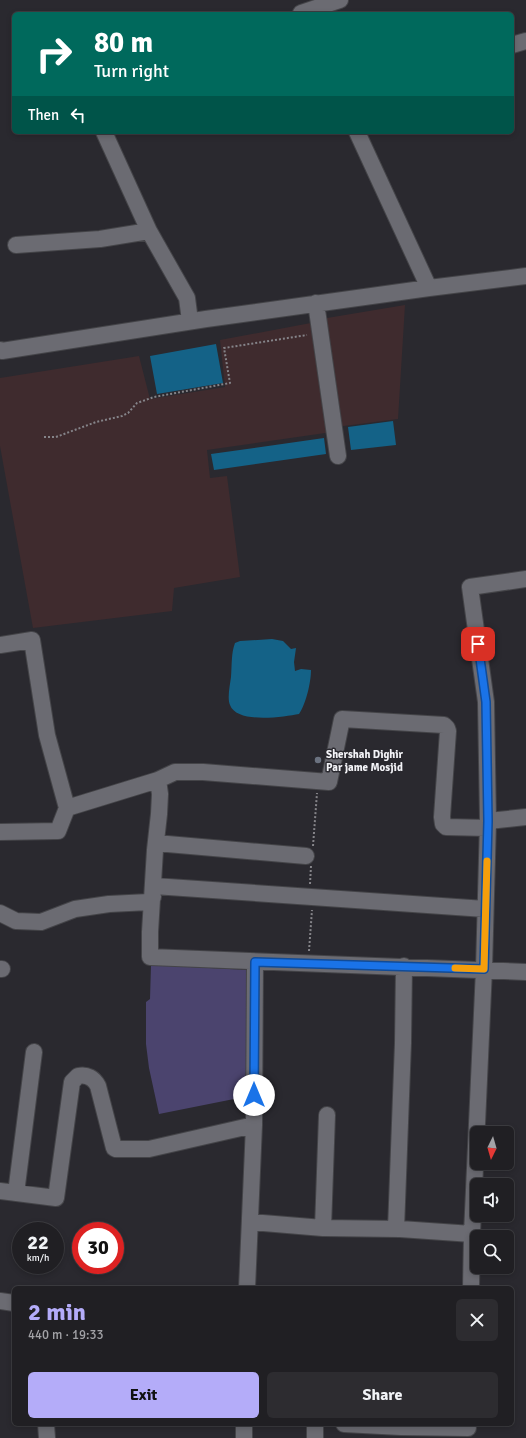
<!DOCTYPE html>
<meta charset="utf-8">
<style>
:root{--surface:#201f23;--page:#2d2c30;--text:#f1f3f6;--muted:#a2a2a6;--line:#3d3d41;--accent:#b4acf9}
body{margin:0;font-family:Signika,sans-serif;background:var(--page);color:var(--text);height:100vh;display:flex;flex-direction:column;font-size:15px;white-space:nowrap}
*{box-sizing:border-box;margin:0}
p{font-size:13px;color:var(--muted)}
.icon{flex:none;width:22px;height:22px;fill:none;stroke:currentColor;stroke-width:2;stroke-linecap:round;stroke-linejoin:round}
.map{position:relative;flex:1;overflow:hidden}
.details{position:absolute;left:12px;top:1286px;width:502px;height:140px;display:flex;flex-direction:column;background:var(--surface);border-radius:6px;box-shadow:0 2px 6px #0003,0 0 0 1px var(--line)}
.details>*{flex:none}
.top-card{position:absolute;left:12px;top:12px;width:502px;height:122px;border-radius:6px;box-shadow:0 2px 6px #0003,0 0 0 1px var(--line);background:#00695c;color:#fff;overflow:hidden}
.needle{width:26px;rotate:185deg}
.fabs{position:absolute;left:470px;top:1126px;display:grid;gap:8px}
.fabs a{display:grid;place-items:center;width:44px;height:44px;border-radius:6px;background:var(--surface);box-shadow:0 2px 6px #0003,0 0 0 1px var(--line);font-size:20px}
.speed{position:absolute;left:12px;top:1222px;display:flex;gap:8px;font-size:20px;font-weight:700;text-align:center}
.speed>*{display:grid;place-content:center;width:52px;height:52px;border-radius:50%;background:var(--surface);box-shadow:0 2px 6px #0003,0 0 0 1px var(--line);line-height:1}
.speed small{font-size:10px;font-weight:400}
.speed .limit{border:6px solid #d22;background:#fff;color:#111}
.pin{position:absolute;display:grid;place-items:center;width:34px;height:34px;color:#fff;margin:-17px;border-radius:8px;box-shadow:0 2px 6px #0006}
.me{position:absolute;width:44px;margin:-22px;rotate:0deg;stroke-linejoin:round;filter:drop-shadow(0 0 3px #0008)}
.turn{display:flex;align-items:center;gap:14px;height:84px;padding:0 16px;font-size:18px}
.turn .icon{width:52px;height:52px;stroke-width:2.5}
.turn b{display:block;font-size:28px;line-height:34px}
.then{display:flex;align-items:center;height:38px;padding:0 16px;background:#0003;gap:8px;font-size:15px}
.round{display:grid;place-items:center;flex:none;width:42px;height:42px;border-radius:6px;background:var(--page)}
.head{display:flex;align-items:center;justify-content:space-between;height:68px;padding:0 16px}
h1{font-size:24px;font-weight:800;line-height:30px;color:var(--accent)}
.action{display:flex;gap:8px;margin-top:auto;padding:8px 16px}
.action a{flex:1;height:46px;border-radius:6px;background:var(--accent);color:#111;font-size:16px;font-weight:800;line-height:46px;text-align:center}
.action a+a{background:var(--page);color:var(--text)}
.map>svg:first-child{display:block}
</style>
<div class="map">
<svg width="526" height="1438" viewBox="0 0 526 1438">
<rect width="100%" height="100%" fill="#2a292f"/>
<path fill="#3f2b2e" d="M405,305L398,419L336,427L321,319Z
M316,322L332,432L207,450L210,478L227,476L240,577L174,588L172,611L33,628L0,446V378L139,356L150,399L225,387L220,340Z"/>
<path fill="#4b446e" d="M151,965L249,970V1096L159,1114L149,1068L146,1044V1002L150,999Z"/>
<path fill="#146287" d="M216,344L223,383L157,394L150,356Z
M393,421L396,445L351,450L348,427Z
M324,438L326,454L214,470L211,454Z
M272,639L283,641L291,649L296,648L294,662L295,671L301,669L311,670C311,682 306,704 299,714C283,717 237,724 230,705C227,698 230,685 231,677C232,666 231,653 235,643L240,641Z"/>
<g fill="none" stroke-linecap="round" stroke-linejoin="round">
<g stroke="#444448" stroke-width="18">
<path id="minor" d="M301,13L340,0
M512,45L526,41
M104,132L149,231L187,298L190,321
M357,132L429,288
M16,245L100,239L149,231
M316,303L338,456
M0,350L2,351L206,319L429,288L526,276
M0,645L32,640L47,735L67,808
M158,780L175,772H203L329,782L342,719L444,725L447,728L448,731L442,817L443,824L446,827L488,828
M488,821L526,817
M0,832L58,831L67,808L158,780L160,794L159,814L155,850L150,932V957L526,972
M156,843L306,856
M154,886L485,909
M0,913L16,921L41,922L75,909L109,904L149,902L153,897
M0,969H2
M0,1191L56,1198L72,1082L78,1076C87,1074 94,1078 98,1086L114,1148L116,1149H149L254,1125
M16,1193L34,1052
M251,1222L323,1228L400,1229L472,1234
M323,1228L327,1115
M396,1229L403,1043L404,966
M247,1288L254,1125L255,962
M471,1288L472,1234L484,969L488,821L486,702L470,587L526,579
M0,1301L14,1303
M46,1424L47,1438
M244,1424V1438
M344,1424L401,1427L468,1428
M315,1438V1424"/>
</g>
<path stroke="#858489" stroke-width="2" stroke-dasharray="2 2" stroke-linecap="butt" d="M44,437H56L96,422L122,416L128,413L137,403L154,397L230,383L224,348L307,335
M313,846L317,793
M310,884L311,866
M309,951L312,910"/>
<use href="#minor" stroke="#6b6b72" stroke-width="16"/>
</g>
<g fill="none" stroke-linecap="round" stroke-linejoin="round">
<g stroke="#114b97" stroke-width="10">
<path id="route" d="M254,1095L255,962L484,969L488,821L486,702L478,644"/>
</g>
<use href="#route" stroke="#1a73e8" stroke-width="7"/>
<path stroke="#f59e0b" stroke-width="7" d="M455,968L484,969L487,861"/>
</g>
<circle fill="#6b7280" stroke="#2a292f" stroke-width="1.5" cx="318" cy="760" r="4"/>
<g text-anchor="middle" stroke-width="3" stroke-linejoin="round" paint-order="stroke">
<g font-size="11" font-weight="bold" fill="#f3f3f7" stroke="#2a292f" text-anchor="start">
<text x="326" y="758">Shershah Dighir<tspan x="326" dy="13">Par jame Mosjid</tspan></text>
</g>
</g>
</svg>
<div class="fabs">
<a><svg class="needle" viewBox="-14 -14 28 28"><path d="M0-13l5 13h-10z" fill="#e53935"/><path d="M0 13l5-13h-10z" fill="#a2a2a6"/></svg></a>
<a><svg class="icon" aria-label="sound" viewBox="0 0 24 24"><path d="M4 9h4l5-4v14l-5-4H4zM17 9q2 3 0 6"/></svg></a>
<a><svg class="icon" aria-label="search" viewBox="0 0 24 24"><circle cx="10" cy="10" r="6"/><path d="M15 15l6 6"/></svg></a>
</div>
<div class="speed"><div>22<small>km/h</small></div><div class="limit">30</div></div>
<div class="pin" style="left:478px;top:644px;background:#d93025"><svg class="icon" aria-label="arrive" viewBox="0 0 24 24"><path d="M6 21V4h12l-3 4 3 4H6"/></svg></div>
<svg class="me" style="left:254px;top:1095px" viewBox="-20 -20 40 40"><circle r="19" fill="#fff"/><path d="M0-13L10 11 0 6-10 11z" fill="#1a73e8"/></svg>
<div class="top-card">
<div class="turn"><svg class="icon" aria-label="right" viewBox="0 0 24 24"><path d="M7 20v-9h11M14 6l5 5-5 5"/></svg><div><b>80 m</b>Turn right</div></div>
<div class="then">Then<svg class="icon" aria-label="left" viewBox="0 0 24 24"><path d="M17 20v-9H6M10 6l-5 5 5 5"/></svg></div>
</div>
<section class="details">
<div class="head"><div><h1>2 min</h1><p>440 m · 19:33</p></div><a class="round"><svg class="icon" aria-label="close" viewBox="0 0 24 24"><path d="M6 6l12 12M18 6L6 18"/></svg></a></div>
<div class="action"><a>Exit</a><a>Share</a></div>
</section>
</div>
